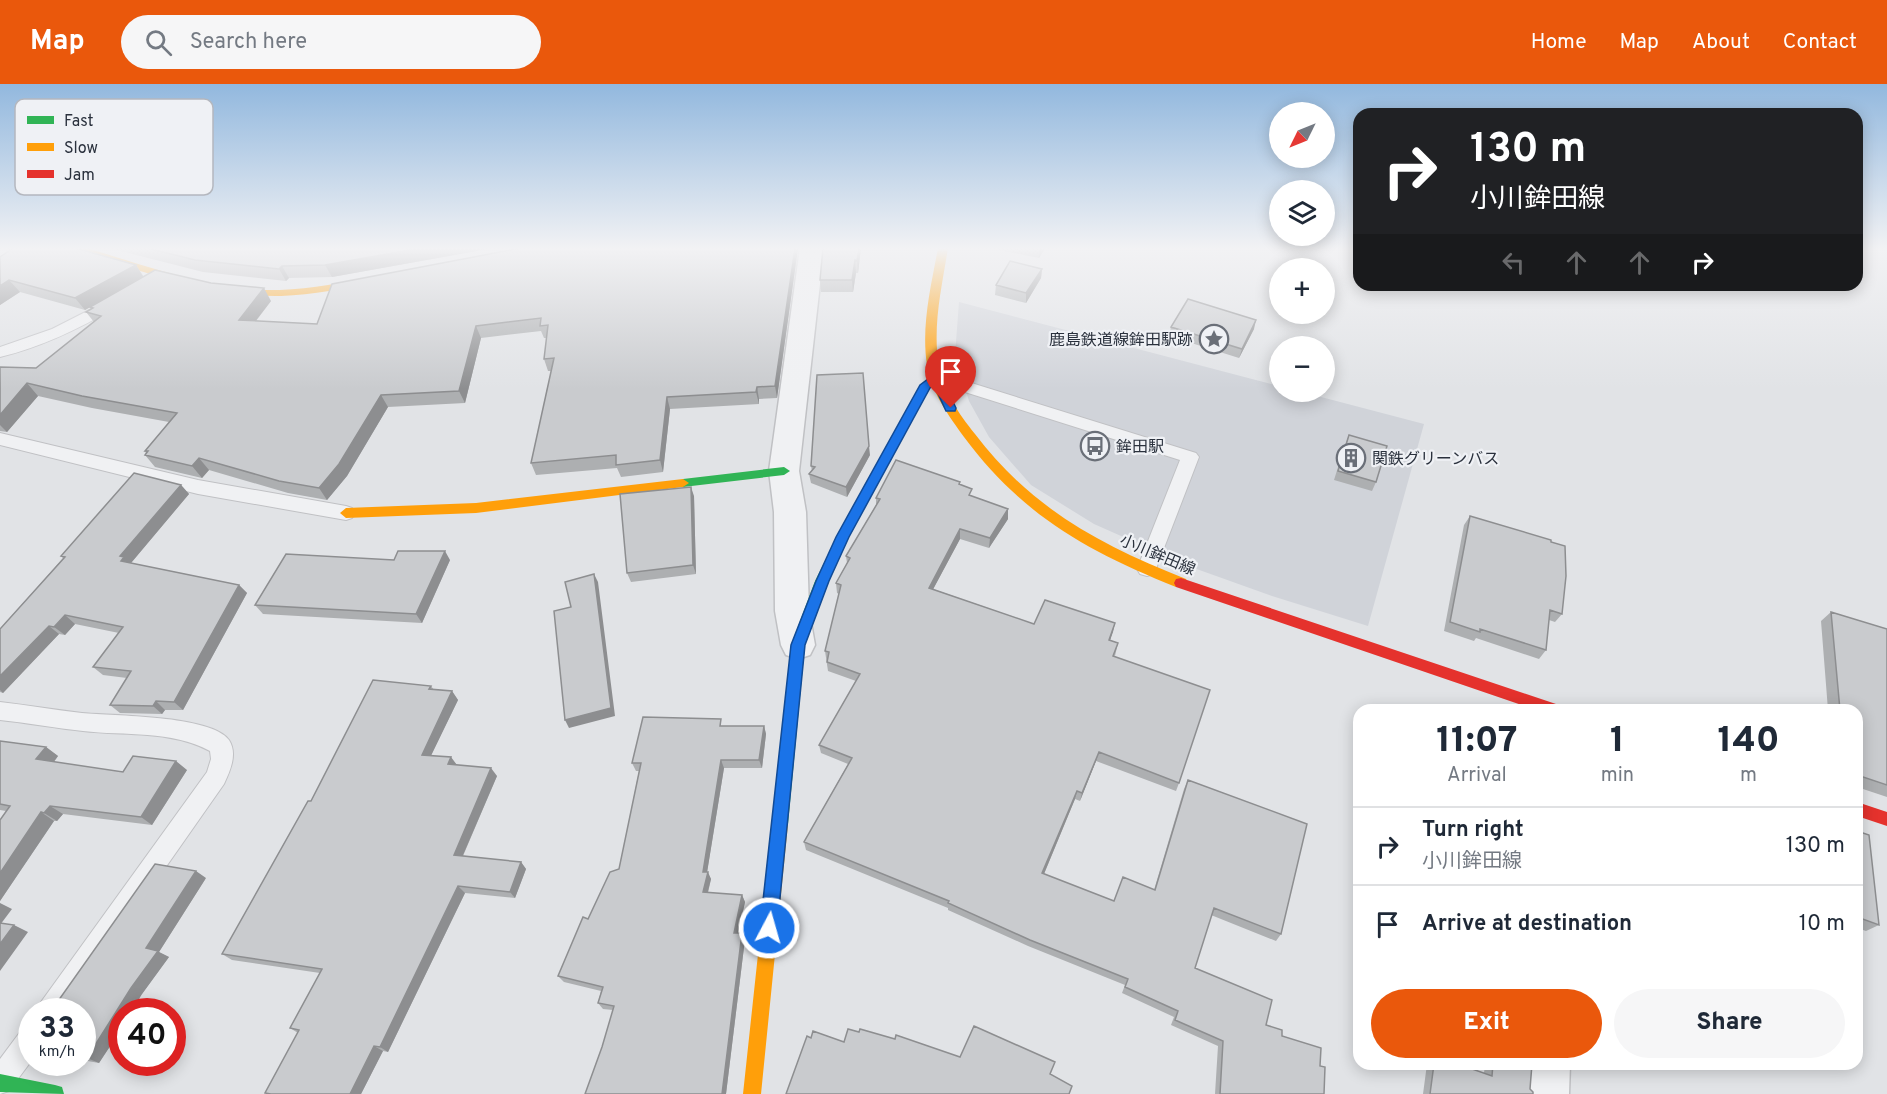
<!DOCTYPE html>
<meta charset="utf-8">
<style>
:root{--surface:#fff;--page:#f6f6f7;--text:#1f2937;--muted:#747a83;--line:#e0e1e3;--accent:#ea580c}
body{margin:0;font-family:Overpass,"Noto Sans JP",sans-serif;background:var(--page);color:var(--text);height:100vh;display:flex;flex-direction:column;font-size:22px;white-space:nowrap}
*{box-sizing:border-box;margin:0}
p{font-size:20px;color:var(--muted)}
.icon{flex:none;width:33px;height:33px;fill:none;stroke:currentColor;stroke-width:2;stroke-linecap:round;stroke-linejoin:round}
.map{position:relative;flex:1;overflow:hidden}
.details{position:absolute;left:1353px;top:620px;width:510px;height:366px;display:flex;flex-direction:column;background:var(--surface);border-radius:18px;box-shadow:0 3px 15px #0003}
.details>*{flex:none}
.top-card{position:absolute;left:1353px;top:24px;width:510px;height:183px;border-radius:18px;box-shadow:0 3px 15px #0003;background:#202124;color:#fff;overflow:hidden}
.needle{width:39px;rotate:227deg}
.fabs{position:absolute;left:1269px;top:18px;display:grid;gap:12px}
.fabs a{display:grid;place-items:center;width:66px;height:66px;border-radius:50%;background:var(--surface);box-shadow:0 3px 15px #0003;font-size:30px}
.speed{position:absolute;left:18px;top:914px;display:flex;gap:12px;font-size:30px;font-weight:700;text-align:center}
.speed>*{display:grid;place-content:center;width:78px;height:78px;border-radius:50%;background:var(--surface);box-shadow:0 3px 15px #0003;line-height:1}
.speed small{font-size:15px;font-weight:400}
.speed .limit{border:9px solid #d22;background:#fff;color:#111}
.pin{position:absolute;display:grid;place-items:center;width:51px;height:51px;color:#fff;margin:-62px -26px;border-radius:50% 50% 50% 0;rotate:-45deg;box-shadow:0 0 6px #0007}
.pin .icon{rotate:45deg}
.me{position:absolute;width:66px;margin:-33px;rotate:6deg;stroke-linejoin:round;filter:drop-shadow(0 0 4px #0008)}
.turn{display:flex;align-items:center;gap:21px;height:126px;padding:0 18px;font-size:27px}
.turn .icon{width:78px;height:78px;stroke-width:2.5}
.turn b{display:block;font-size:42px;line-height:51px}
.lanes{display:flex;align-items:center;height:57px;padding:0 18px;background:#0003;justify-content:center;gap:30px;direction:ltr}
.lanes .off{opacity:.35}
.eta{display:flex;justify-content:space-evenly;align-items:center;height:102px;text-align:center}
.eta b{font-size:36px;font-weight:800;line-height:42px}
.cta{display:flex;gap:12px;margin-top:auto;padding:12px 18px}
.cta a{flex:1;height:69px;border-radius:36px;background:var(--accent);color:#fff;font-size:24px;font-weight:800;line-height:69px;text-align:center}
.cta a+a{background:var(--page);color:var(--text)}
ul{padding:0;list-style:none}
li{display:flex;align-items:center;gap:18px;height:78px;padding:0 18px;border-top:2px solid var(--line)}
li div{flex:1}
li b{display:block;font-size:22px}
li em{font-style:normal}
header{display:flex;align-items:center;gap:36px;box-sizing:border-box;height:84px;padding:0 30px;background:var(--accent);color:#fff}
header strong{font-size:28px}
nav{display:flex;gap:33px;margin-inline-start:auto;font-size:21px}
.search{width:420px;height:54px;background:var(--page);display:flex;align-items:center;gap:15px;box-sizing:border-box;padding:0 21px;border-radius:33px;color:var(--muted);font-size:22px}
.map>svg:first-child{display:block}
</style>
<header>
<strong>Map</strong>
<div class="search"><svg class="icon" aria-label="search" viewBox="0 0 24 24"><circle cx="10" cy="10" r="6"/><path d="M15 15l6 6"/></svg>Search here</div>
<nav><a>Home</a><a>Map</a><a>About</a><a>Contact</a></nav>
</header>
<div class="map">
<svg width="1887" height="1010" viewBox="0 0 1887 1010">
<rect width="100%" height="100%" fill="#e1e3e6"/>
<path fill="#d0d3d9" d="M959,218L1279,302L1280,308H1302L1424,340L1368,542L1272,512L1191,483L1094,440L1031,401L989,353L969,317L955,271Z"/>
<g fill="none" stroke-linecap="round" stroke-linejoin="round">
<g stroke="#c0c1c4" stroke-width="2">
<path id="lane" d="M111,215L116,217L119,220L116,223C79,245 42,263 0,273V263L52,245Z
M936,288L1196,369L1199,373L1154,490L1147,492L1140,490L1137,485L1180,376L930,297L928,293L930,289Z
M0,349L198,396L346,422L352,424L355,429L352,434L346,436L198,410L0,361Z
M0,618C27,621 55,626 82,629C112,632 211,631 229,656C238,670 230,687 224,700L65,927H37L41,918L207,688L211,675L210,667C171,646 125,652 83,647C55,644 28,639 0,636Z
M32,940V976L9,1007L0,1010V975L23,944Z"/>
</g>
<g stroke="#c0c1c4" stroke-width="3">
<path id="street" d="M800,164H824L799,387L806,428L809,527L815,561L810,571L798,575L786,571L781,561L775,527L774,428L769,387Z
M1526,980H1570L1569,1010H1523Z"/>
</g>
<use href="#lane" fill="#f0f1f3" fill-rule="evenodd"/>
<use href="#street" fill="#f0f1f3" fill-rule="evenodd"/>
<path fill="#30b455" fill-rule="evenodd" d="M936,289L942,293L930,304L911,337L849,453L829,497L805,561L788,740L786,745L780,747L774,745L772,740L791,561L815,497L837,453L920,301Z
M784,383L790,387L784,391L683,403L677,399L683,395Z
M0,990L55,1001L62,1003L64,1010L0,1008Z"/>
<path fill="#ff9f0a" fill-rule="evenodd" d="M73,164H87C150,183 213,207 280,206C312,205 344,198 376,192L381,195L376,198C345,204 313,211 281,212C227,213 175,198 124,182C109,177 85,174 73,164Z
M938,164H948C942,202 932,243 939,282C943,307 959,330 975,350C1031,424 1100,461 1186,495L1188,499L1186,503H1176C1087,467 1023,432 964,353C949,332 931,308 927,281C921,242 931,202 938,164Z
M683,395L689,399L683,403L476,429L346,434L340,429L346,424L476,419Z
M780,733L786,735L788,740L761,1010H743L772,740L774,735Z"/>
<path fill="#e5322d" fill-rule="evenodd" d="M1181,494L1556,620L1561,622L1563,626H1536L1176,503L1174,499L1176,495Z
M1857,718L1887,728V742L1857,732Z"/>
</g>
<path fill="#adafb1" d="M96,164H493L332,193L289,194L286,197L203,188L113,165Z
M521,164H798L777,314L759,315V320L670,325L663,388L621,393L617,384L536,391L531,379L551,287H548L544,275L547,254H544L541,247L481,254L465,319L388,323L347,392L327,416L288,409L209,386L202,394L155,383L145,371L146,369L145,367L169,338L92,324L38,312L7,348L0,347V283L36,284L94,238L86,228L91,225L90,223L85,226L20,208L0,221V173L136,181L144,193L271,217L256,237L317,240Z
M823,164H861L858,189H856L853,208H821L820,196Z
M990,164H1045L1039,174Z
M1042,185L1041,194L1026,219L995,211L996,201Z
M1171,243L1254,245L1239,274L1169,252Z
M1349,351L1376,398L1372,407L1334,396L1345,361Z
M870,371L847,413L811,399L809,390L812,387L811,382Z
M181,401L189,410L131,479L239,501L247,509L183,626H165L162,630L120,629L110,621L127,594L103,591L93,583L119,549L75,540L65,551L59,550L3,609L0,608V545L63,474L61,472Z
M960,401L972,412L1008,435L989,464L960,455L933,505L1034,540L1115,539L1110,556L1118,559L1115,572L1179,699L1176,707L1096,677L1080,717L1075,715L1044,790L1114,817L1154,806L1184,705L1188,696L1281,850L1276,857L1211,831L1195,884L1266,941L1320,982L1324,1010H1215L1218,962L1171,941L1174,933L1122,909L1125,901L1028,862L948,826V824L806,766L804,758L848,680L821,669L819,661L856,597L828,587L825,567L839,510L837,509L836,499L847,479L846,472L876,421V414Z
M694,412L696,490L631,498L627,489Z
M1470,432L1551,458L1562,530L1555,538L1549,536L1546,566L1539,575L1476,554L1474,557L1444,547L1464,441Z
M394,476H450L422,539L263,530L255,521Z
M1831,528L1887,545V713L1857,703V626H1828L1821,537Z
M431,602L434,606L452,607L458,616L431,671L457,681L497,692L463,772L521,778L526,785L515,814L465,809L388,968L383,967L361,1010H268L265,1009L298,949L290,944L320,889L232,876L222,870L311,717Z
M724,642H764L766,650L762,684H724L707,788L711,795L708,809L742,811L745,818L738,849H742L745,855L726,1010H585L602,963L613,926L603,925L598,919L601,907L564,898L558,892L588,835L619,785L639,687H636L632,679Z
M0,657L46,663L58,672L54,678L123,688L187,686L152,741L63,730L57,737H54L0,817V736L6,727L0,726Z
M1857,747L1879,841L1866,847L1857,844Z
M206,794L159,868L169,873L142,910L122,927V944L99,979L82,976V927Z
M1427,980H1458L1484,989L1485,980H1532L1530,1005L1533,1010H1423Z
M1668,980H1689L1685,981L1682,980L1676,983Z"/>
<path fill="#8d8e90" d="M421,164H493L332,193L325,181Z
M795,164H798L777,314L775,302Z
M859,164H861L858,189L857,177Z
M1041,164H1045L1039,174L1040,165Z
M855,176L856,189L853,208L852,196Z
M136,181L144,194L85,226L75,214Z
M282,182L289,194L286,197L279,185Z
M1042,185L1041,194L1026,219V209Z
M9,196L20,208L0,221V202Z
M264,204L271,217L247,248L239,236Z
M1256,236L1254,245L1239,274L1242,265Z
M476,242L481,254L465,319L459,307Z
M27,299L38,312L7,348L0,341V331Z
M757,303L759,315V320L756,308Z
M381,311L388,323L347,392L327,416L319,404Z
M667,313L670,325L663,388L660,376Z
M869,362L870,371L847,413L846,403Z
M199,374L209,386L202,394L192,382Z
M181,401L189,410L131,479L121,477L120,472Z
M691,403L694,412L696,490L693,481Z
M1008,425V435L989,464L990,454Z
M960,445V455L929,513V504Z
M445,467L450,476L422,539L416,530Z
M594,490L598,498L615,632L569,644L565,636Z
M239,501L247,509L183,626L174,618Z
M65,531L75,540L65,551L54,543Z
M1115,539L1113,548L1107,565L1109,556Z
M49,542L59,550L3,609L0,606V592Z
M452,607L458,616L428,678L422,671Z
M156,617L165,626L162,630L153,622Z
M764,642L766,650L762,684L759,676Z
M46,663L58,672L49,684L36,675Z
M1099,668L1096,677L1080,717L1082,709Z
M451,673L457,681L448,680Z
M721,676L724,684L706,795L703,788Z
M176,677L187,686L152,741L141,733Z
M491,684L497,692L460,778L454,771Z
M1077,707L1075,715L1041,797L1042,789Z
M50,722L63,730L57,737L44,729Z
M41,728L54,737L0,817V789Z
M521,778L526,785L515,814L510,808Z
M196,787L206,794L159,868L169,873L142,910L132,927H122V944L99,979L87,974L146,864Z
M708,788L711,795L706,815L703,808Z
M458,802L465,809L388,968L380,963Z
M742,811L745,818L737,855L734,849Z
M0,819L12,825L0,841Z
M14,841L28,848L0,887V860Z
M742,849L745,855L726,1010H722Z
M374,962L383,967L361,1010H350Z"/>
<path fill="#c9cbce" stroke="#8d8e90" stroke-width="1.5" d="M13,164H75L136,181L75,214L9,196L0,202V173Z
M147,164H421L325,181L282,182L279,185L195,176Z
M521,164H795L775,302L757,303L756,308L667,313L660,376L616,381V371L531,379L554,274L544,275L548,241L540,242L541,234L476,242L459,307L381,311L339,380L319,404L279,397L199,374L192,382L145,371L148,367H145L177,329L82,312L27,299L0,331V283L36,284L101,232L86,228L93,224L90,223L155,186L211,199L264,204L239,236L317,240L332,200Z
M823,164H859L857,177L855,176L852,196H820Z
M1010,177L1042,185L1026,209L996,201Z
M1188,215L1256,236L1242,265L1171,243Z
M863,289L869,362L846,403L809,390L815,383L811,382L817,291Z
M1349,351L1387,362L1376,398L1338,387Z
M896,376L960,398L959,400L972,405L969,411L1008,425L990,454L960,445L929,504L1034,540L1045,516L1115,539L1109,556L1118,559L1113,572L1210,606L1179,699L1099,668L1082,709L1077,707L1042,789L1114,817L1123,793L1155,806L1188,696L1307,740L1281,850L1214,824L1195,884L1272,916L1266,941L1282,946V952L1321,964L1320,982L1325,983L1324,1010H1220L1223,957L1175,936L1178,927L1125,903L1128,895L1030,856L948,819L949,817L804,758L852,674L819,661L860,590L827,578L829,568L825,567L841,501L836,499L850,474L846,472L880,415L876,414Z
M134,389L181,401L120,472L124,473L121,477L239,501L174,618L156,617L153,622L110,621L131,587L93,583L123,543L65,531L54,543L49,542L0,592V545L65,473L61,472Z
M691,403L693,481L627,489L620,410Z
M1470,432L1551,456V458L1565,462L1566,492L1562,530L1550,526L1546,566L1480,545V548L1450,538Z
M398,467H445L416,530L255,521L286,470L394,476Z
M594,490L611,624L565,636L554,527L571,523L565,498Z
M1831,528L1887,545V701L1857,691V626H1840Z
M373,596L431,602L429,605L452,607L422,671L451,673L448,680L491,684L454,771L521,778L510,808L458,802L380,963L374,962L350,1010H271L265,1009L299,946L290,944L322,885L222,870L308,717H311Z
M643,633L721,635L720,642H764L759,676H721L703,788H708L703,808L742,811L734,849H742L722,1010H585L602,963L614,922L598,919L603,903L558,892L583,833L588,835L610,788L619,785L641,679H632Z
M0,657L46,663L36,675L123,688L133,672L176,677L141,733L50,722L44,729L41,728L0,789V736L10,722L0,720Z
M1857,747L1869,751L1879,841L1857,833Z
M155,780L196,787L146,864L158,867L131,904L87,974L82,973V927H51Z
M0,839L14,841L0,860Z
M974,942L1055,978L1050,990L1072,1002L1069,1010H786L807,952L811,954L813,947L844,958L848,945L859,948L860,945L895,955L896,951L960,973Z
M32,955V963L26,962Z
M1434,980H1458L1492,992L1493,980H1532L1530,1005L1533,1008V1010H1430Z"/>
<linearGradient id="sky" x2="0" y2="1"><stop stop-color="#92b8de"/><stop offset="0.54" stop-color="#f2f2f4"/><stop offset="1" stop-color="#f2f2f4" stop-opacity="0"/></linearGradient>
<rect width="1887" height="305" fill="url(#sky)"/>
<path fill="#1a73e8" stroke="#114b97" stroke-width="1.5" d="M936,289L941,293L956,324L955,327H946L934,301L930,304L849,453L829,497L805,561L777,844L775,851L769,853L763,851L760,844L791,561L816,497L836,453L920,301Z"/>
<defs>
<g id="sight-ring" transform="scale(1.5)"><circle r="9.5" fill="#eff1f5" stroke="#6a6f78" stroke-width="1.5"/><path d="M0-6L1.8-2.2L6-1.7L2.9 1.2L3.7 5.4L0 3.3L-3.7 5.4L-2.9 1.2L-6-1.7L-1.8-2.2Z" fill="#6a6f78"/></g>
<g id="bus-ring" transform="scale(1.5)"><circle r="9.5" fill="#eff1f5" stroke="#6a6f78" stroke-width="1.5"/><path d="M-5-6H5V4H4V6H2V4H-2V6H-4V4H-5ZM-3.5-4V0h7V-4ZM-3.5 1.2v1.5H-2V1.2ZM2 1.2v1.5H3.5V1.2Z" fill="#6a6f78"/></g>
<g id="building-ring" transform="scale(1.5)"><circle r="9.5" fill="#eff1f5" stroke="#6a6f78" stroke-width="1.5"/><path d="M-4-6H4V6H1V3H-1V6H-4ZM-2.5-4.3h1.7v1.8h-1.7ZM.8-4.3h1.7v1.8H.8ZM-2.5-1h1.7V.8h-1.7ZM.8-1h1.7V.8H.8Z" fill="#6a6f78"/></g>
</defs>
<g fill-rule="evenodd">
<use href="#sight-ring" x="1214" y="255"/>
<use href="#bus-ring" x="1095" y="362"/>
<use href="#building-ring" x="1351" y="374"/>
</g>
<g text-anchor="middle" stroke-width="4.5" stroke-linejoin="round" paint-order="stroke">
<g font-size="16" fill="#2a313d" stroke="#eff1f5" text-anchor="start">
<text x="1193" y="261" text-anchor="end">鹿島鉄道線鉾田駅跡</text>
<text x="1116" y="368">鉾田駅</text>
<text x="1372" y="380">関鉄グリーンバス</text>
</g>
<g font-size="16" fill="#2a313d" stroke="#eff1f5">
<text transform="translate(1158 470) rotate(23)" y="6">小川鉾田線</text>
</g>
</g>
<rect x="15" y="15" width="198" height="96" rx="9" fill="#eff1f5" stroke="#b4b7be" stroke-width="1.5"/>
<rect x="27" y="32" width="27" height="8" fill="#30b455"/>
<rect x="27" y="59" width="27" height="8" fill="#ff9f0a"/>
<rect x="27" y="86" width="27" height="8" fill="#e5322d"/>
<g font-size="16" fill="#2a313d">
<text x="64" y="42">Fast</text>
<text x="64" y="69">Slow</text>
<text x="64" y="96">Jam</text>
</g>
</svg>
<div class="fabs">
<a><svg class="needle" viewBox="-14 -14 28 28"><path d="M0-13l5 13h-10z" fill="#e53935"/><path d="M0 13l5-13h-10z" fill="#747a83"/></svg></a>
<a><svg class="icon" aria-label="layers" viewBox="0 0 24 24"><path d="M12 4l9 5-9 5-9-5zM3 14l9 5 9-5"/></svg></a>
<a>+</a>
<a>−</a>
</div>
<div class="speed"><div>33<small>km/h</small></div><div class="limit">40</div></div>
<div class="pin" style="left:951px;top:324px;background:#d93025"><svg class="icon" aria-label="arrive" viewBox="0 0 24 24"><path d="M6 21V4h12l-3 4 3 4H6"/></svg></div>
<svg class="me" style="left:769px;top:844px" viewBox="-20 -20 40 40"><circle r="17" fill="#1a73e8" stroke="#fff" stroke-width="3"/><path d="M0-11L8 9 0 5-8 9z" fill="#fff"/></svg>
<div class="top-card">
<div class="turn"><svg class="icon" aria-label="right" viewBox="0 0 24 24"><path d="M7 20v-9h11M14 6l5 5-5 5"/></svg><div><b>130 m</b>小川鉾田線</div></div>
<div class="lanes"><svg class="icon off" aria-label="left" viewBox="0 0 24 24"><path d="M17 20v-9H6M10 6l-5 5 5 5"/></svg><svg class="icon off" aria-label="ahead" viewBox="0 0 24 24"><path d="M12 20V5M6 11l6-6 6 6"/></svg><svg class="icon off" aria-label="ahead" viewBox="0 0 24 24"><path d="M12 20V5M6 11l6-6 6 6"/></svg><svg class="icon" aria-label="right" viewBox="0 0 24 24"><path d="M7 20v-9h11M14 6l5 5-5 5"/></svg></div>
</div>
<section class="details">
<div class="eta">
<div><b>11:07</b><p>Arrival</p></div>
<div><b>1</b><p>min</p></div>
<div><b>140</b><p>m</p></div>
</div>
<ul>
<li><svg class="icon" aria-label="right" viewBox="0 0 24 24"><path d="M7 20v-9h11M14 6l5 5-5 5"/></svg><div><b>Turn right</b><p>小川鉾田線</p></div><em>130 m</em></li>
<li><svg class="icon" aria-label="arrive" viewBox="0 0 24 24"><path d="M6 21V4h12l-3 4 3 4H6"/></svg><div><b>Arrive at destination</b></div><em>10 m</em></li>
</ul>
<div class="cta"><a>Exit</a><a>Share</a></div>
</section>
</div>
